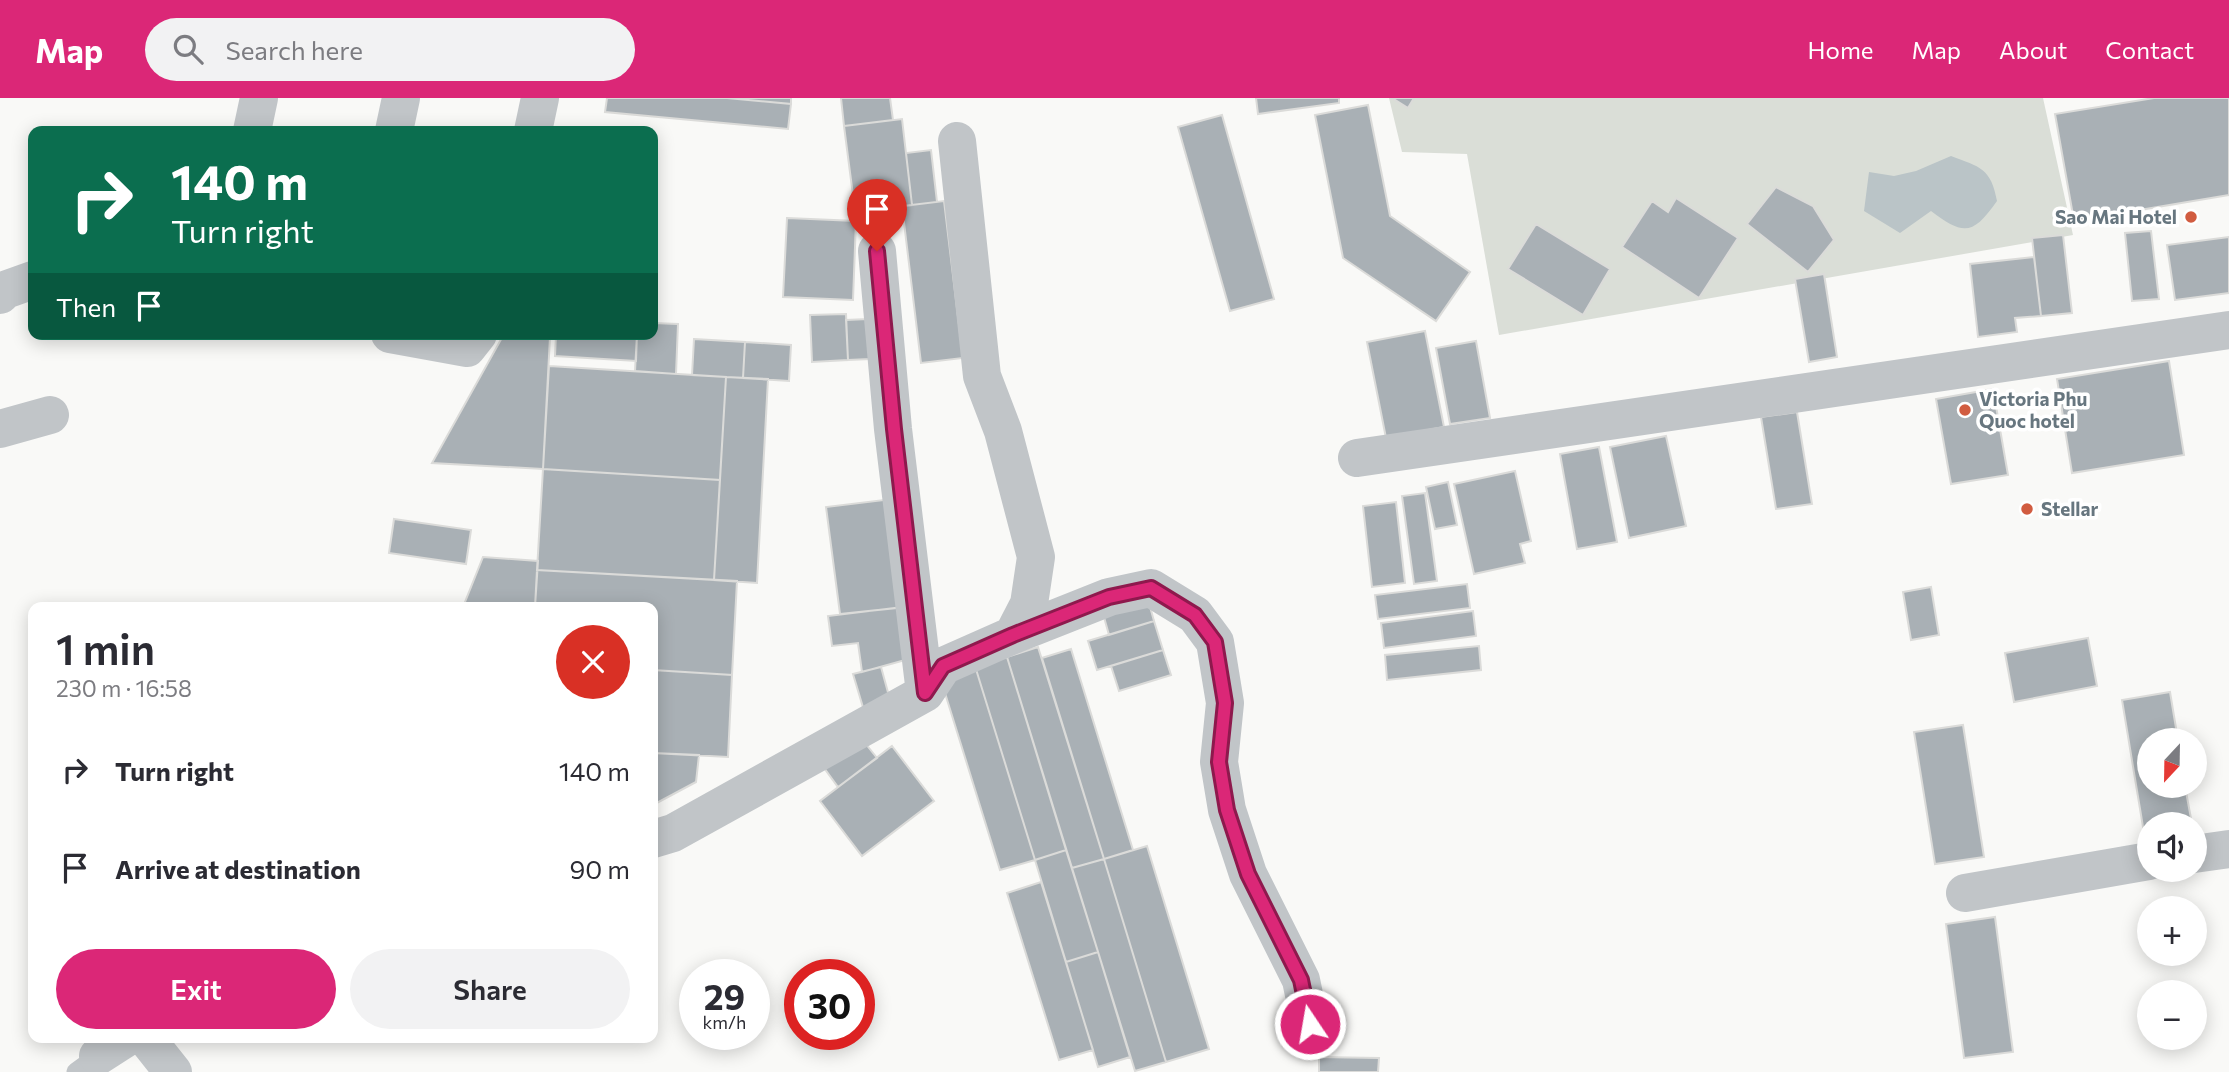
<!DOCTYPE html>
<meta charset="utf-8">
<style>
:root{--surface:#fff;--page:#f2f2f3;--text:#2b2b33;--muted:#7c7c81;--accent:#db2777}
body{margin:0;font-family:Commissioner,sans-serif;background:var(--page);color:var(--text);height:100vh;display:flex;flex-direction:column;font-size:26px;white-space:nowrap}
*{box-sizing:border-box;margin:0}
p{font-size:23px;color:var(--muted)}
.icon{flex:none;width:38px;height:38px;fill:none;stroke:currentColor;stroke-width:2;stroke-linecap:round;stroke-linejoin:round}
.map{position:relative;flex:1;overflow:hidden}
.sheet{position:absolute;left:28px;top:504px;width:630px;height:441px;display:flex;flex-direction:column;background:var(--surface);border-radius:14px;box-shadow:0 4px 18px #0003}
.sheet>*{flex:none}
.hud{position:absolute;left:28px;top:28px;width:630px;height:214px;border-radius:14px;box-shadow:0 4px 18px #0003;background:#0b6e4f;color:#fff;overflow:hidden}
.needle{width:46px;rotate:202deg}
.buttons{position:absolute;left:2137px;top:630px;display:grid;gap:14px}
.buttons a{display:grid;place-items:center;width:70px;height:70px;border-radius:50%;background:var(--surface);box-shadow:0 4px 18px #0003;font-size:35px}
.speed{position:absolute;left:679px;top:861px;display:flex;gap:14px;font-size:35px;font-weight:700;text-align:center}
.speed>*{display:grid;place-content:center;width:91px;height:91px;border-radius:50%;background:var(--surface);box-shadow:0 4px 18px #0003;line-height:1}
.speed small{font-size:18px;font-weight:400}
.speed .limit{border:10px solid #d22;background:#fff;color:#111}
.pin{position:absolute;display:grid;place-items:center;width:60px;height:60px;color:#fff;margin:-72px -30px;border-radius:50% 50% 50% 0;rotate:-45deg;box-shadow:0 0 7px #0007}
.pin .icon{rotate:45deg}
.me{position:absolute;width:77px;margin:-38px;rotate:348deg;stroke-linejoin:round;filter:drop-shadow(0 0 5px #0008)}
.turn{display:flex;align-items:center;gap:24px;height:147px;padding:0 28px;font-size:32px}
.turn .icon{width:91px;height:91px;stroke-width:2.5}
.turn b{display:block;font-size:49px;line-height:60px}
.then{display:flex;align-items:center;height:66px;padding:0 28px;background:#0003;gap:14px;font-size:26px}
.round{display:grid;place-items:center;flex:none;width:74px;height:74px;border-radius:37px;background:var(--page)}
.summary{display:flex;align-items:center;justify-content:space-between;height:119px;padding:0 28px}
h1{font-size:42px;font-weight:600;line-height:52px}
.cta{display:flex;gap:14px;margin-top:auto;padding:14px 28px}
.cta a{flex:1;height:80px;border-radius:42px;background:var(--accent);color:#fff;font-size:28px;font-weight:600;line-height:80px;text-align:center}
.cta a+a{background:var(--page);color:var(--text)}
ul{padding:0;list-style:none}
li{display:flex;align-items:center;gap:21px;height:98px;padding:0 28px}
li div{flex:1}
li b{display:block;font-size:26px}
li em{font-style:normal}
header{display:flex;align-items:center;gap:42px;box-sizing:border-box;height:98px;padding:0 35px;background:var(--accent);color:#fff}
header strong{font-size:33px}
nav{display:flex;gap:38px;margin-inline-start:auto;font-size:24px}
.search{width:490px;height:63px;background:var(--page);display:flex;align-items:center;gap:18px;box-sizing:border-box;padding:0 24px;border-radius:38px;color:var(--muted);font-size:26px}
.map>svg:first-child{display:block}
</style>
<header>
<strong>Map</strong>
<div class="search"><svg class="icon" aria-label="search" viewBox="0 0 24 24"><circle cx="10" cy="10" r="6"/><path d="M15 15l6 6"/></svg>Search here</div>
<nav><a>Home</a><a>Map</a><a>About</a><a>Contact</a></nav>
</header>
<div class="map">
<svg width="2229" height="974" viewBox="0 0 2229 974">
<rect width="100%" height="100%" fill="#f9f9f7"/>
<path fill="#daded7" d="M1389,0H2043L2073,137L1499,237L1467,56L1402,54Z"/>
<path fill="#bac4c7" d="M1951,58C1980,69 1991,70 1997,103C1973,137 1964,138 1931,113L1900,135L1864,113L1869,74L1894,78L1916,73Z"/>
<path fill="#a9b0b5" stroke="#dbdbd9" stroke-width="2" d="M607,0H727L791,6L788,31L605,14Z
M727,0H791V6Z
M841,0H890L893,22L844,28Z
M1256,0H1339V5L1258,16Z
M1392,0H1414L1408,10Z
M2154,0H2229V97L2074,123L2055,16Z
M1368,7L1390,118L1470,174L1436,223L1343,160L1315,17Z
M1222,17L1274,201L1230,213L1178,29Z
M902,21L912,107L855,113L844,28Z
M931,52L937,104L912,107L906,55Z
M1776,89L1813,108L1834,142L1808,174L1747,126Z
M1676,100L1738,140L1699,200L1622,149L1652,103L1668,114Z
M944,103L963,260L921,265L902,108Z
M787,120L856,123L853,202L783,199Z
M1536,126L1610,171L1583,217L1508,171Z
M2151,133L2159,201L2132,203L2125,135Z
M2063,137L2072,215L2041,218L2032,140Z
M2229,139V195L2175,202L2167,147Z
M2034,159L2041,218L2015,220L2017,234L1978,239L1970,166Z
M1824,176L1837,259L1809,264L1795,181Z
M846,216L848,262L812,264L810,217Z
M868,221L870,261L848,262L846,222Z
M653,225L678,226L676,276L635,273L637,236H653Z
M1425,233L1444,329L1386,340L1367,244Z
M504,236L550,239L543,371L432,365Z
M556,236H637L636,263L555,258Z
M694,241L745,244L743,280L692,277Z
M1476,243L1490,320L1450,326L1436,250Z
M745,244L791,247L789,283L743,280Z
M2169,263L2184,357L2072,375L2057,281Z
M549,268L726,279L720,382L543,371Z
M726,279L768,281L757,485L714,482Z
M1993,291L2008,377L1951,386L1936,301Z
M1797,314L1812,406L1776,411L1761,319Z
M1666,338L1686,428L1629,440L1610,349Z
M1599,349L1617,444L1577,451L1560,356Z
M543,371L720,382L714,482L537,472Z
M1515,373L1531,443L1520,446L1525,465L1474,476L1454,386Z
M1448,384L1457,427L1435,431L1426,389Z
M1425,395L1437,483L1414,486L1402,398Z
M892,401L906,509L840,516L826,409Z
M1396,404L1405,485L1372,489L1363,408Z
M394,421L471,432L466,466L389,455Z
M483,459L538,463L535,509H463Z
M537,472L737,483L732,577L653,572V509H535Z
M1467,486L1470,510L1378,521L1375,497Z
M1931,489L1939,537L1911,542L1903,494Z
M1147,498L1154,523L1109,537L1102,512Z
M910,508L916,559L862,574L858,545L832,548L828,518Z
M1473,513L1476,538L1384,550L1381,525Z
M1154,523L1163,552L1097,572L1088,543Z
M2088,540L2097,588L2014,604L2005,555Z
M1479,548L1481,572L1387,582L1385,557Z
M1038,549L1104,761L1072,770L1007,559Z
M1071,551L1133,752L1104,761L1042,560Z
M1163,552L1171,577L1119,593L1111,568Z
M1007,559L1066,752L1035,762L975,568Z
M975,568L1035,762L1000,772L940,579Z
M881,569L892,609L865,616L853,576Z
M653,572L732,577L728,659L653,655Z
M2170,594L2178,642H2149V688H2185L2192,726H2149V734L2144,735L2122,602Z
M1963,627L1984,759L1935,766L1914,634Z
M857,635L877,660L838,689L819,663Z
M892,648L934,703L862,758L820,703Z
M653,655L699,657L696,684L653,707Z
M1147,748L1209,951L1166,964L1104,761Z
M1066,752L1098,854L1066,864L1035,762Z
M1104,761L1166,964L1135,973L1072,770Z
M1041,784L1093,952L1059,962L1007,795Z
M1995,819L2013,954L1964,960L1946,826Z
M1098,854L1130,959L1098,969L1066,864Z
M1319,959L1379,960L1378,974H1319Z"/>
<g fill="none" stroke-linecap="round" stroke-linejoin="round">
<path stroke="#c1c5c8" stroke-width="19" d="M76,974L98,958"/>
<path stroke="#c1c5c8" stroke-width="38" d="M252,33L259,0
M394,33L401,0
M533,33L540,0
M877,153L893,331L925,595
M0,197L5,192L33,182
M390,236L467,250L478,236
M0,331L50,317
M1357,360L2229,232
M1013,537L1109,499L1151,490L1195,517L1215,544L1225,605L1219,664L1227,712L1248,776L1301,882L1310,926
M653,741L673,735L925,595L943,568L1013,537L1029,506L1036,459L1003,333L982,278L957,43
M2194,756L2229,751
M1965,795L2149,763
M146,940L173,974
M98,958L126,940"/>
</g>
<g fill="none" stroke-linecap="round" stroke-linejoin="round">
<g stroke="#8e194d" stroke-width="18">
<path id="route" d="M877,153L894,331L925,595L943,568L1013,537L1109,499L1151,490L1195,517L1215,544L1225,605L1219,664L1227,712L1248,776L1301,882L1310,926"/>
</g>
<use href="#route" stroke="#db2777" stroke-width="12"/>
</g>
<g fill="#d15c40" stroke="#fff" stroke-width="2.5">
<circle cx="2191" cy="119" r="7"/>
<circle cx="1965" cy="312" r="7"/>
<circle cx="2027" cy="411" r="7"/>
</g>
<g text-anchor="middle" stroke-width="7" stroke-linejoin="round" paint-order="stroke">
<g font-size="19" font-weight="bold" fill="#67767f" stroke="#fff" text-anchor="start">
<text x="2177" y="126" text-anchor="end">Sao Mai Hotel</text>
<text x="1979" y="308">Victoria Phu<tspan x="1979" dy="22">Quoc hotel</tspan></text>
<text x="2041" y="418">Stellar</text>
</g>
</g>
</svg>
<div class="buttons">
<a><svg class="needle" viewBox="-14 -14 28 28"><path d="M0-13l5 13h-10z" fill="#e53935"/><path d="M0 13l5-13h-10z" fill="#7c7c81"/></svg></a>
<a><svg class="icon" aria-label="sound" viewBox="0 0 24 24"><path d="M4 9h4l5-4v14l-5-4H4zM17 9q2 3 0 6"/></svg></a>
<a>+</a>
<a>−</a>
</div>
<div class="speed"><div>29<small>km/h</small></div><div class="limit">30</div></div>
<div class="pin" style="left:877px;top:153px;background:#d93025"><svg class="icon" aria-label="arrive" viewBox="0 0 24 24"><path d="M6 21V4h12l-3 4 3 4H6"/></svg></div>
<svg class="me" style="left:1310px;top:926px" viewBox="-20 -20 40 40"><circle r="17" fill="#db2777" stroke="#fff" stroke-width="3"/><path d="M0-11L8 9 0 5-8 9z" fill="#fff"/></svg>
<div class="hud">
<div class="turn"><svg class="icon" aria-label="right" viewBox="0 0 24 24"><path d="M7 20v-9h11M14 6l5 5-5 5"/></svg><div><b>140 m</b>Turn right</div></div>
<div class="then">Then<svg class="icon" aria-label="arrive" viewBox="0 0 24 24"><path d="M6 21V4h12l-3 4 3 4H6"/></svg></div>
</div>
<section class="sheet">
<div class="summary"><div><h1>1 min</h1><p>230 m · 16:58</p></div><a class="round" style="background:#d93025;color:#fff"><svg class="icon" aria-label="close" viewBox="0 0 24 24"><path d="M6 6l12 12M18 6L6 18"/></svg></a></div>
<ul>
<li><svg class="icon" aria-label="right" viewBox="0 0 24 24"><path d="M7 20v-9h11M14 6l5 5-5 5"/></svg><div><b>Turn right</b></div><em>140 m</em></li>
<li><svg class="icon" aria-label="arrive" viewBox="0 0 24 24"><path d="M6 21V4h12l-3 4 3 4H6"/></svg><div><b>Arrive at destination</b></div><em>90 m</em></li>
</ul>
<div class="cta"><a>Exit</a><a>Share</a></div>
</section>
</div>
